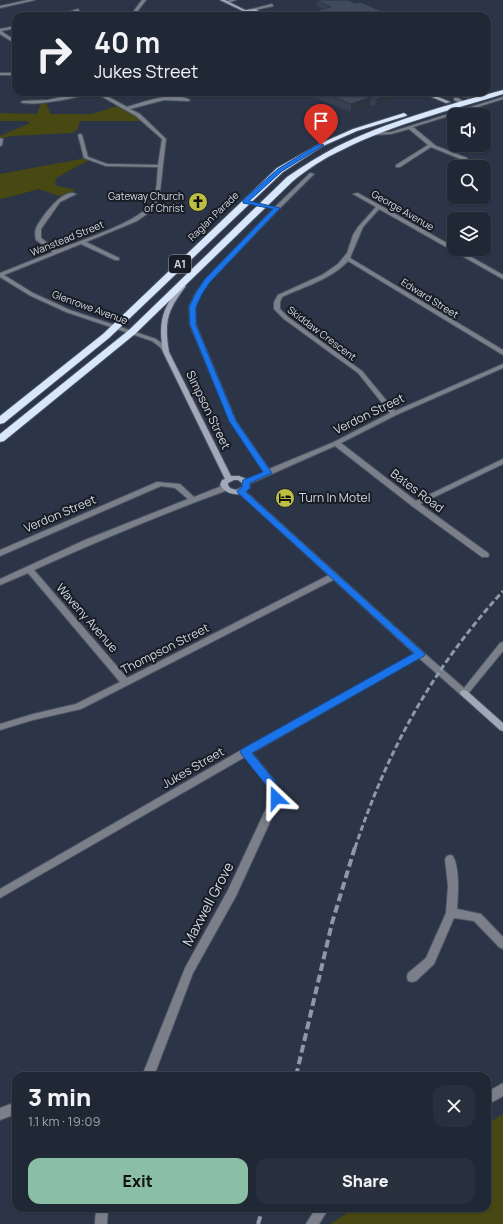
<!DOCTYPE html>
<meta charset="utf-8">
<style>
:root{--surface:#202835;--page:#28303d;--text:#f1f3f6;--muted:#a2a6ad;--line:#3d4450;--accent:#8abfa5}
body{margin:0;font-family:Manrope,sans-serif;background:var(--page);color:var(--text);height:100vh;display:flex;flex-direction:column;font-size:15px;white-space:nowrap}
*{box-sizing:border-box;margin:0}
p{font-size:13px;color:var(--muted)}
.icon{flex:none;width:22px;height:22px;fill:none;stroke:currentColor;stroke-width:2;stroke-linecap:round;stroke-linejoin:round}
.map{position:relative;flex:1;overflow:hidden}
.drawer{position:absolute;left:12px;top:1072px;width:479px;height:140px;display:flex;flex-direction:column;background:var(--surface);border-radius:12px;box-shadow:0 1px 3px #0004,0 0 0 1px var(--line)}
.drawer>*{flex:none}
.banner{position:absolute;left:12px;top:12px;width:479px;height:84px;border-radius:12px;box-shadow:0 1px 3px #0004,0 0 0 1px var(--line);background:#202835;color:var(--text);overflow:hidden}
.controls{position:absolute;left:447px;top:108px;display:grid;gap:8px}
.controls a{display:grid;place-items:center;width:44px;height:44px;border-radius:8px;background:var(--surface);box-shadow:0 1px 3px #0004,0 0 0 1px var(--line);font-size:20px}
.pin{position:absolute;display:grid;place-items:center;width:34px;height:34px;color:#fff;margin:-41px -17px;border-radius:50% 50% 50% 0;rotate:-45deg;box-shadow:0 0 4px #0007}
.pin .icon{rotate:45deg}
.me{position:absolute;width:44px;margin:-22px;rotate:337deg;stroke-linejoin:round;filter:drop-shadow(0 0 3px #0008)}
.turn{display:flex;align-items:center;gap:14px;height:84px;padding:0 16px;font-size:18px}
.turn .icon{width:52px;height:52px;stroke-width:2.5}
.turn b{display:block;font-size:28px;line-height:34px}
.round{display:grid;place-items:center;flex:none;width:42px;height:42px;border-radius:12px;background:var(--page)}
.head{display:flex;align-items:center;justify-content:space-between;height:68px;padding:0 16px}
h1{font-size:24px;font-weight:800;line-height:30px}
.action{display:flex;gap:8px;margin-top:auto;padding:8px 16px}
.action a{flex:1;height:46px;border-radius:12px;background:var(--accent);color:#111;font-size:16px;font-weight:800;line-height:46px;text-align:center}
.action a+a{background:var(--page);color:var(--text)}
.map>svg:first-child{display:block}
</style>
<div class="map">
<svg width="503" height="1224" viewBox="0 0 503 1224">
<rect width="100%" height="100%" fill="#2b3547"/>
<path fill="#474812" d="M46,102L50,113L52,114H92L120,105L144,121H80L77,130L72,133L11,136L0,139V136L30,123L28,121H0V113L37,114L41,103Z
M86,158L89,160L56,178L55,185L76,190L62,197L39,189L17,195L0,199V174Z
M503,1114V1224H330L355,1208H487V1124Z"/>
<g fill="none" stroke-linecap="round" stroke-linejoin="round">
<g stroke="#495363" stroke-width="2">
<path id="street" d="M28,0H35L0,8V6Z
M142,0H146L134,16H130Z
M230,0H236L227,3L225,2Z
M272,4L273,6L250,11L248,10Z
M78,9L79,11L63,16H57Z
M16,26V28L1,31L16,41V44L0,34V29Z
M0,73H16V75H0Z
M84,92H91C80,98 31,107 21,102L23,101L48,100Z
M94,92H99L127,107C144,102 173,91 190,100L188,101L164,100L130,109L140,114L166,139L159,200L151,211L137,221L86,242L119,258V260H115L81,244L4,275L33,293L70,310L156,339L164,345L169,352L168,353H164L160,347L152,341L66,312L29,295L0,277V273L53,252L36,240C35,236 35,231 36,228C41,218 63,187 76,194L60,202L41,229V238L57,250C79,241 143,221 153,201C157,194 157,176 158,167L106,166L84,158L78,135L80,134L82,135L88,157L107,164L158,165L162,139L136,116Z
M503,97V99L413,127L436,146L467,158V160H463L431,147L400,167H396V165L428,145L409,129L391,134L371,135L369,134L371,133L391,132Z
M454,98H458L468,104L464,105L454,100Z
M0,138L3,139L2,145L0,146Z
M310,173L314,174L279,209L209,282L201,294L195,307L196,325L236,421L269,469L334,442L390,413L358,373L284,319L274,309V302L278,295L322,275L338,264L347,253L353,235L358,227L376,207L353,194L358,193L454,247V249H457L503,275V279L501,278L379,209L363,227L350,258L503,350V355L348,261C330,280 305,286 282,297L280,302V309L288,317L362,371L395,411L503,364V368L396,415L341,443L416,501L503,459V464L420,504L488,553L489,555L488,557H482L412,506L335,446L249,484H243L242,482L264,472L230,421L190,325L189,307L195,294L205,280L275,207Z
M157,482L180,484L194,497L222,486H225L229,488L228,490C162,514 98,541 34,570L127,678L331,574H337L338,576L337,578L81,709L33,720L0,730V724L33,714L76,704L120,682L28,573L0,585V579L85,540L188,499L175,488L161,486L0,556V550Z
M503,642V651L467,695H461L419,658L252,753L274,780L281,798L236,896L193,973L154,1076H142L185,968L228,890L271,798L267,785L245,757L0,898V889L243,749L417,652H423L464,688L500,643Z
M450,855L453,856C460,869 458,895 457,909L481,914L503,937V949L499,947L474,921L454,918L434,964L416,981L412,982L408,981L407,977L408,973L426,958L446,913L448,886L445,859L447,856Z
M503,1083V1096L487,1105V1092Z
M16,1102V1114L0,1120V1108Z
M96,1208H108L107,1224H95Z
M316,1208H329L319,1224H306Z"/>
</g>
<g stroke="#495363" stroke-width="2">
<path id="secondary" d="M220,0H225L245,10L256,9L261,13L251,16L242,14L243,11ZM248,11H254L256,13L250,14L246,13Z
M420,92H426L450,102L446,103Z
M433,92H446L470,96L468,97Z
M181,285L186,286C167,311 164,321 169,352L231,476H239L249,480L250,488L245,491L423,652L424,654L423,656H417L240,494C231,495 225,492 220,485L222,480L225,479L163,352C158,322 162,308 181,285ZM234,480H238L242,483V487L236,490L230,488L228,485V483Z
M464,690L467,691L503,723V731L500,730L461,695L460,693L461,691Z"/>
</g>
<g stroke="#495363" stroke-width="2">
<path id="highway" d="M503,90V94C449,111 393,124 342,150C324,158 308,169 293,181L135,334L4,441L0,442V434L129,330L287,177C303,166 319,156 336,147C385,122 450,104 503,90Z
M404,113L407,115L406,116L357,131L323,146L283,172L109,338L4,423L0,424V416L103,334L277,168L319,144L353,129Z"/>
</g>
<use href="#street" fill="#7a7f89" fill-rule="evenodd"/>
<use href="#secondary" fill="#a1a9b8" fill-rule="evenodd"/>
<use href="#highway" fill="#d9e7fd" fill-rule="evenodd"/>
<path stroke="#9098a6" stroke-width="3" stroke-dasharray="6 3" stroke-linecap="butt" d="M355,848C388,749 432,669 503,591"/>
<path stroke="#9098a6" stroke-width="4" stroke-dasharray="8 4" stroke-linecap="butt" d="M296,1076L332,923L355,847
M258,1224L263,1208"/>
</g>
<path fill="#374050" d="M317,1L356,3L391,15L401,16L323,9L317,6Z
M301,92H386L391,94L390,102L375,106L370,105L351,112Z"/>
<path fill="#2d3441" d="M391,94L390,102L375,106L376,99Z
M371,97L370,105L351,112V104Z"/>
<path fill="#404a5d" stroke="#2d3441" d="M321,0H348L356,3L360,2L391,15L395,14L401,16H295L331,7L317,1Z
M321,92H386L391,94L376,99L371,97L351,104Z"/>
<path fill="#1a73e8" stroke="#114b97" d="M319,144L324,145L282,171L249,201L280,208L210,282L202,294L196,307V325L236,421L272,473L250,483V488L246,492L425,654L424,656L252,753L274,780L281,798L280,801L276,803L272,801L266,785L242,755L240,752L242,749L414,653L238,493L237,491L242,487L243,480L263,472L229,421L190,325L189,307L195,294L205,279L273,209L243,203V200L278,169Z"/>
<defs>
<g id="church-disc" transform="scale(1)"><circle r="9.5" fill="#bdbf43" stroke="#181d25"/><path d="M-1.2-6h2.4v3.5h3.3v2.4h-3.3V6h-2.4V-.1h-3.3v-2.4h3.3Z" fill="#111"/></g>
<g id="hotel-disc" transform="scale(1)"><circle r="9.5" fill="#bdbf43" stroke="#181d25"/><path d="M-6-4.5h1.5V1H6V5H4.5V3h-9V5H-6ZM-4 0a1.8 1.8 0 1 1 3.6 0ZM.5 0V-2.5h3Q6-2.5 6 0Z" fill="#111"/></g>
</defs>
<g fill-rule="evenodd">
<use href="#church-disc" x="198" y="202"/>
<use href="#hotel-disc" x="285" y="498"/>
</g>
<g text-anchor="middle" stroke-width="4" stroke-linejoin="round" paint-order="stroke">
<g font-size="10" fill="#d3dae5" stroke="#181d25" text-anchor="end">
<text x="184" y="200">Gateway Church<tspan x="184" dy="12">of Christ</tspan></text>
</g>
<g font-size="10" fill="#d3dae5" stroke="#181d25">
<text transform="translate(403 210) rotate(30)" y="4">George Avenue</text>
<text transform="translate(213 216) rotate(-44)" y="4">Raglan Parade</text>
<text transform="translate(67 238) rotate(-22)" y="4">Wanstead Street</text>
<text transform="translate(430 298) rotate(32)" y="4">Edward Street</text>
<text transform="translate(90 307) rotate(20)" y="4">Glenrowe Avenue</text>
<text transform="translate(322 333) rotate(37)" y="4">Skiddaw Crescent</text>
</g>
<rect fill="#181d25" stroke="#9ba1ab" stroke-width="1" x="169" y="255" width="22" height="18" rx="3"/>
<g font-size="11" font-weight="bold" fill="#d3dae5">
<text x="180" y="268">A1</text>
</g>
<g font-size="12" fill="#d3dae5" stroke="#181d25">
<text transform="translate(208 410) rotate(64)" y="4">Simpson Street</text>
<text transform="translate(369 414) rotate(-26)" y="4">Verdon Street</text>
<text transform="translate(417 491) rotate(37)" y="4">Bates Road</text>
<text transform="translate(60 514) rotate(-23)" y="4">Verdon Street</text>
<text transform="translate(87 618) rotate(49)" y="4">Waveny Avenue</text>
<text transform="translate(165 649) rotate(-27)" y="4">Thompson Street</text>
<text transform="translate(193 768) rotate(-30)" y="4">Jukes Street</text>
</g>
<g font-size="12" fill="#d3dae5" stroke="#181d25" text-anchor="start">
<text x="299" y="502">Turn In Motel</text>
</g>
<g font-size="14" fill="#d3dae5" stroke="#181d25">
<text transform="translate(208 904) rotate(-62)" y="5">Maxwell Grove</text>
</g>
</g>
</svg>
<div class="controls">
<a><svg class="icon" aria-label="sound" viewBox="0 0 24 24"><path d="M4 9h4l5-4v14l-5-4H4zM17 9q2 3 0 6"/></svg></a>
<a><svg class="icon" aria-label="search" viewBox="0 0 24 24"><circle cx="10" cy="10" r="6"/><path d="M15 15l6 6"/></svg></a>
<a><svg class="icon" aria-label="layers" viewBox="0 0 24 24"><path d="M12 4l9 5-9 5-9-5zM3 14l9 5 9-5"/></svg></a>
</div>
<div class="pin" style="left:321px;top:145px;background:#d93025"><svg class="icon" aria-label="arrive" viewBox="0 0 24 24"><path d="M6 21V4h12l-3 4 3 4H6"/></svg></div>
<svg class="me" style="left:276px;top:798px" viewBox="-20 -20 40 40"><path d="M0-17L14 15 0 8-14 15z" fill="#1a73e8" stroke="#fff" stroke-width="4"/></svg>
<div class="banner">
<div class="turn"><svg class="icon" aria-label="right" viewBox="0 0 24 24"><path d="M7 20v-9h11M14 6l5 5-5 5"/></svg><div><b>40 m</b>Jukes Street</div></div>
</div>
<section class="drawer">
<div class="head"><div><h1>3 min</h1><p>1.1 km · 19:09</p></div><a class="round"><svg class="icon" aria-label="close" viewBox="0 0 24 24"><path d="M6 6l12 12M18 6L6 18"/></svg></a></div>
<div class="action"><a>Exit</a><a>Share</a></div>
</section>
</div>
